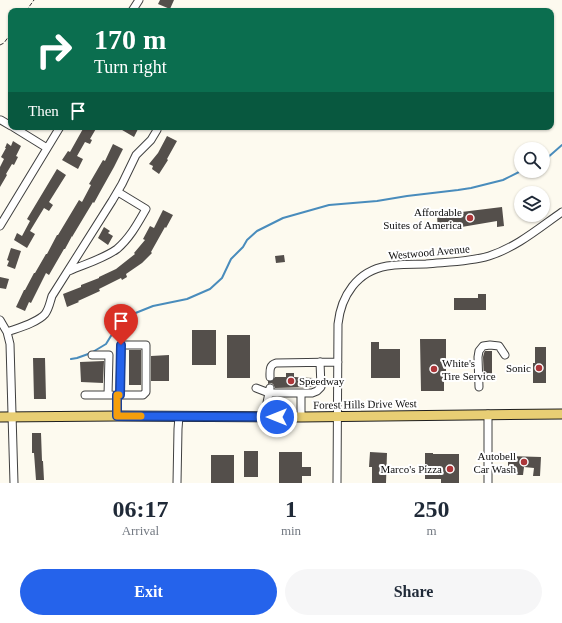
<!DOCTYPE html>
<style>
:root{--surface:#fff;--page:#f6f6f7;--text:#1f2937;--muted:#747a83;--accent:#2563eb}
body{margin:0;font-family:"Times New Roman",serif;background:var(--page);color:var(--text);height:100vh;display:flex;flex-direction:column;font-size:15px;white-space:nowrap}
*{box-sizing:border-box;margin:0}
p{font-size:13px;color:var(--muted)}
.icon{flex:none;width:22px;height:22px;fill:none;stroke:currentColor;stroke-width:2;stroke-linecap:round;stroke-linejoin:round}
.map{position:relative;height:483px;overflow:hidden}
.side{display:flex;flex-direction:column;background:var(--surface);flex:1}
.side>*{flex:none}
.hud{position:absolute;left:8px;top:8px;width:546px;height:122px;border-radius:8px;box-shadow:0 1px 3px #0004;background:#0b6e4f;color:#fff;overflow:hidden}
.controls{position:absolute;left:514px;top:142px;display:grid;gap:8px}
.controls a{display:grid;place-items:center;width:36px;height:36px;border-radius:50%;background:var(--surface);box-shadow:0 1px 3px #0004;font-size:20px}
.pin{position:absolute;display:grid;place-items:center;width:34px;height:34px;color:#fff;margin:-41px -17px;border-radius:50% 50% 50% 0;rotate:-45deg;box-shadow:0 0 4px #0007}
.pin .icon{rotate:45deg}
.me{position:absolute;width:44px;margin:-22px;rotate:270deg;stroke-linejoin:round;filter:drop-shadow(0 0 3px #0008)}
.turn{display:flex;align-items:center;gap:14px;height:84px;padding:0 20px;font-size:18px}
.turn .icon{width:52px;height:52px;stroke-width:2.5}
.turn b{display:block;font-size:28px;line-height:34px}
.then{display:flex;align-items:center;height:38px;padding:0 20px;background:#0003;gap:8px;font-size:15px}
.eta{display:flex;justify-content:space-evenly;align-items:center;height:68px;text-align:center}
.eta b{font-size:24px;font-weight:600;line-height:28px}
.action{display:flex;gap:8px;margin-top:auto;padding:8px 20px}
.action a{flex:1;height:46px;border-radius:24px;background:var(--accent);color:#fff;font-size:16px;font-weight:600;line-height:46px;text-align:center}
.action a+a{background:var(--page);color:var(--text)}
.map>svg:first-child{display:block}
</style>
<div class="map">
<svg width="562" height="483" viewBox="0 0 562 483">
<rect width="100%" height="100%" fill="#fdfaef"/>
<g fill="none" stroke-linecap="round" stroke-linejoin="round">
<path stroke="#498cbc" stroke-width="2" d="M543,161L546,159L562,145
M71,359L77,358L91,353L106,344L114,331L127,318L133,314L153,306L187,299L210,289L222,278L231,259L243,247L247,240L257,231L283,218L329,205L377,201L407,196L458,190L471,188L503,180L521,171"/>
</g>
<path fill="#544f4b" d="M160,0H174L170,9L158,4Z
M84,127H97L90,139L92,140L90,144L85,142L77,156L83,159L78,169L62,160L68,151L70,152Z
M117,127H139L134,137Z
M167,136L177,141L167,159L168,160L159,174L152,169L153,166L149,164L158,153Z
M13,141L21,146L16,156L18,157L14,165L12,164L6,174L7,175L0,187V167L4,159L1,157L6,148H5L7,143L11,146Z
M113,144L123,149L114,167L100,192L94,203L93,202L72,237V236L65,249H64L49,275L46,273L31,303L29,302L25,311L16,307L24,290H25L34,273H35L46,254H47L57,235H58L79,200L82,202L91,185L89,184L103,160L105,161Z
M57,169L66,175L49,202L53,205L49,211L44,208L30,231L35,234L27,248L14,240L17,233L22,236L30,221L27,219Z
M502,207L504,226L497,227V221L438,231L437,215Z
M163,210L173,215L166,228L165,227L151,252L152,253L142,263L126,274L127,277L122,280L121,278L99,289L100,291L78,301L79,302L67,307L63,294L81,287V285L99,278V277L116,269L135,254L134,253L145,240L143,239L150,226L154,228Z
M104,227L110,231L108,233L113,236L108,245L98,238Z
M11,248L21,251L15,269L7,266L9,261L7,260Z
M284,255L285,262L276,263L275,256Z
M0,277L9,279L6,289L0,288Z
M478,294H486V310H454V298H478Z
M192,330H216V365H192Z
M227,335H250V378H227Z
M420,339H446V373H444V391H421Z
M371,342H379V349H400V378H371Z
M535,347H546V383H533V363H535Z
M129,350H141V385H129Z
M485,351H492V381H484L483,357L484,353Z
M169,355V381H151V356Z
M33,358H45L46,399H34Z
M104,361L103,383L81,382L80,362Z
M286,373H294V377L313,378V387L275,388L273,384L271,383L268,384V381H272L275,377H286Z
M32,433H41L42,461H43L44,480H36L34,453H32Z
M244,451H258V477H244Z
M279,452H302V467H311V476H302V483H279Z
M370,452L387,453L386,483H372V467H369Z
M425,453H433V454H459V483H441V479H425Z
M211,455H234V483H211Z
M508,456L541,457L540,476H533L534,468L524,467L523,475H514V467H508Z"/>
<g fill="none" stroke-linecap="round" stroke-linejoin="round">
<g stroke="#404040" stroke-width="9">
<path id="minor" d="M132,11L139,0
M1,120L11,126
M13,127L47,148
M0,226L60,127
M69,271C85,264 103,259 117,249C130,238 138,223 146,209L118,192
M0,320L7,332L10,344L14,483
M7,332C18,328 37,323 45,314C49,309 50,302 52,296L112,201L122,184L136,155L151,140L157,130
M92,355H109L108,395
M270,377C270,371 269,365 276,363L338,362
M479,387L478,357L479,351L483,346L490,345L499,346L505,355
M256,388L269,393L264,417
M270,388L269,393H312L317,391L321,387L320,362
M301,393V417
M85,395H112
M488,414V483
M117,416V395H143L146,392V345H121L120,395
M177,483L178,429L179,416
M337,483L338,324C341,296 357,271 387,266C400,264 413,264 426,264C448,262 469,262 489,256C517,247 539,228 562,212"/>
</g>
<g stroke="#1e1e1e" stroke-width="11">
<path id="major" d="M0,417L117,416L301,417L562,414"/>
</g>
<path stroke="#2f2f2f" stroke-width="1" stroke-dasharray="4 2" stroke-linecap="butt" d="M26,11L34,0
M0,45L4,43L11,33"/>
<use href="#minor" stroke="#fff" stroke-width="7"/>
<use href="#major" stroke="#e8ce74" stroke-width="9"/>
</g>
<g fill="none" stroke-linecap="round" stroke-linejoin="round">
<g stroke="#184099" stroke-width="10">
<path id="route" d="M121,345L120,395H117V416L277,417"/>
</g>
<use href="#route" stroke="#2563eb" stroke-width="7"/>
<path stroke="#f59e0b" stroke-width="7" d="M119,395H117V416H141"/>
</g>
<g fill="#ac3639" stroke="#fff" stroke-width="1.5">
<circle cx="470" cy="218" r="4"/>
<circle cx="539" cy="368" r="4"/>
<circle cx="434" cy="369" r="4"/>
<circle cx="291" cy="381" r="4"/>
<circle cx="524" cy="462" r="4"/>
<circle cx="450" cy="469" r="4"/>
</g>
<g text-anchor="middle" stroke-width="4" stroke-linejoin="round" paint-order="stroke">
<g font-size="11" fill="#0d0d0d" stroke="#fff" text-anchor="end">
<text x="462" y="216">Affordable<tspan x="462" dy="13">Suites of America</tspan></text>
<text x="442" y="367" text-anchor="start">White's<tspan x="442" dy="13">Tire Service</tspan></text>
<text x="531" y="372">Sonic</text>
<text x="299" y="385" text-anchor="start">Speedway</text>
<text x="516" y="460">Autobell<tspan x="516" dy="13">Car Wash</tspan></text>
<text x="442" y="473">Marco's Pizza</text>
</g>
<g font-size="11" fill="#0d0d0d" stroke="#fff">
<text transform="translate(429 252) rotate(-5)" y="4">Westwood Avenue</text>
<text transform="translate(365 404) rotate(-1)" y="4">Forest Hills Drive West</text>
</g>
</g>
</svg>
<div class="controls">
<a><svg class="icon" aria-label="search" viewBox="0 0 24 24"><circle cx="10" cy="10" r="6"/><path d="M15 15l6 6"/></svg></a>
<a><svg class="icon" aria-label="layers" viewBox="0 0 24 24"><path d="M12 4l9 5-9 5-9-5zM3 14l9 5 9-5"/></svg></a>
</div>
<div class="pin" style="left:121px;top:345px;background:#d93025"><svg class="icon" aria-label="arrive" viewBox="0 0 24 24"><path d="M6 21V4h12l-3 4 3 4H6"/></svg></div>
<svg class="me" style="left:277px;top:417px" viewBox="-20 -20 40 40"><circle r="17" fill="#2563eb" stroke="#fff" stroke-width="3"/><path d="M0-11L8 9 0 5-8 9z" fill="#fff"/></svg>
<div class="hud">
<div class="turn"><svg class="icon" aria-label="right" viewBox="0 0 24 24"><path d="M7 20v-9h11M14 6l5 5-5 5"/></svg><div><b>170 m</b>Turn right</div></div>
<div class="then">Then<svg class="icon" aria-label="arrive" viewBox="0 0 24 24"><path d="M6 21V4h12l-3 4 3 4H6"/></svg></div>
</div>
</div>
<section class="side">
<div class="eta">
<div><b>06:17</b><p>Arrival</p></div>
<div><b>1</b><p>min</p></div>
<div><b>250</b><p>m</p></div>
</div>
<div class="action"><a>Exit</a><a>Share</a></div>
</section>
